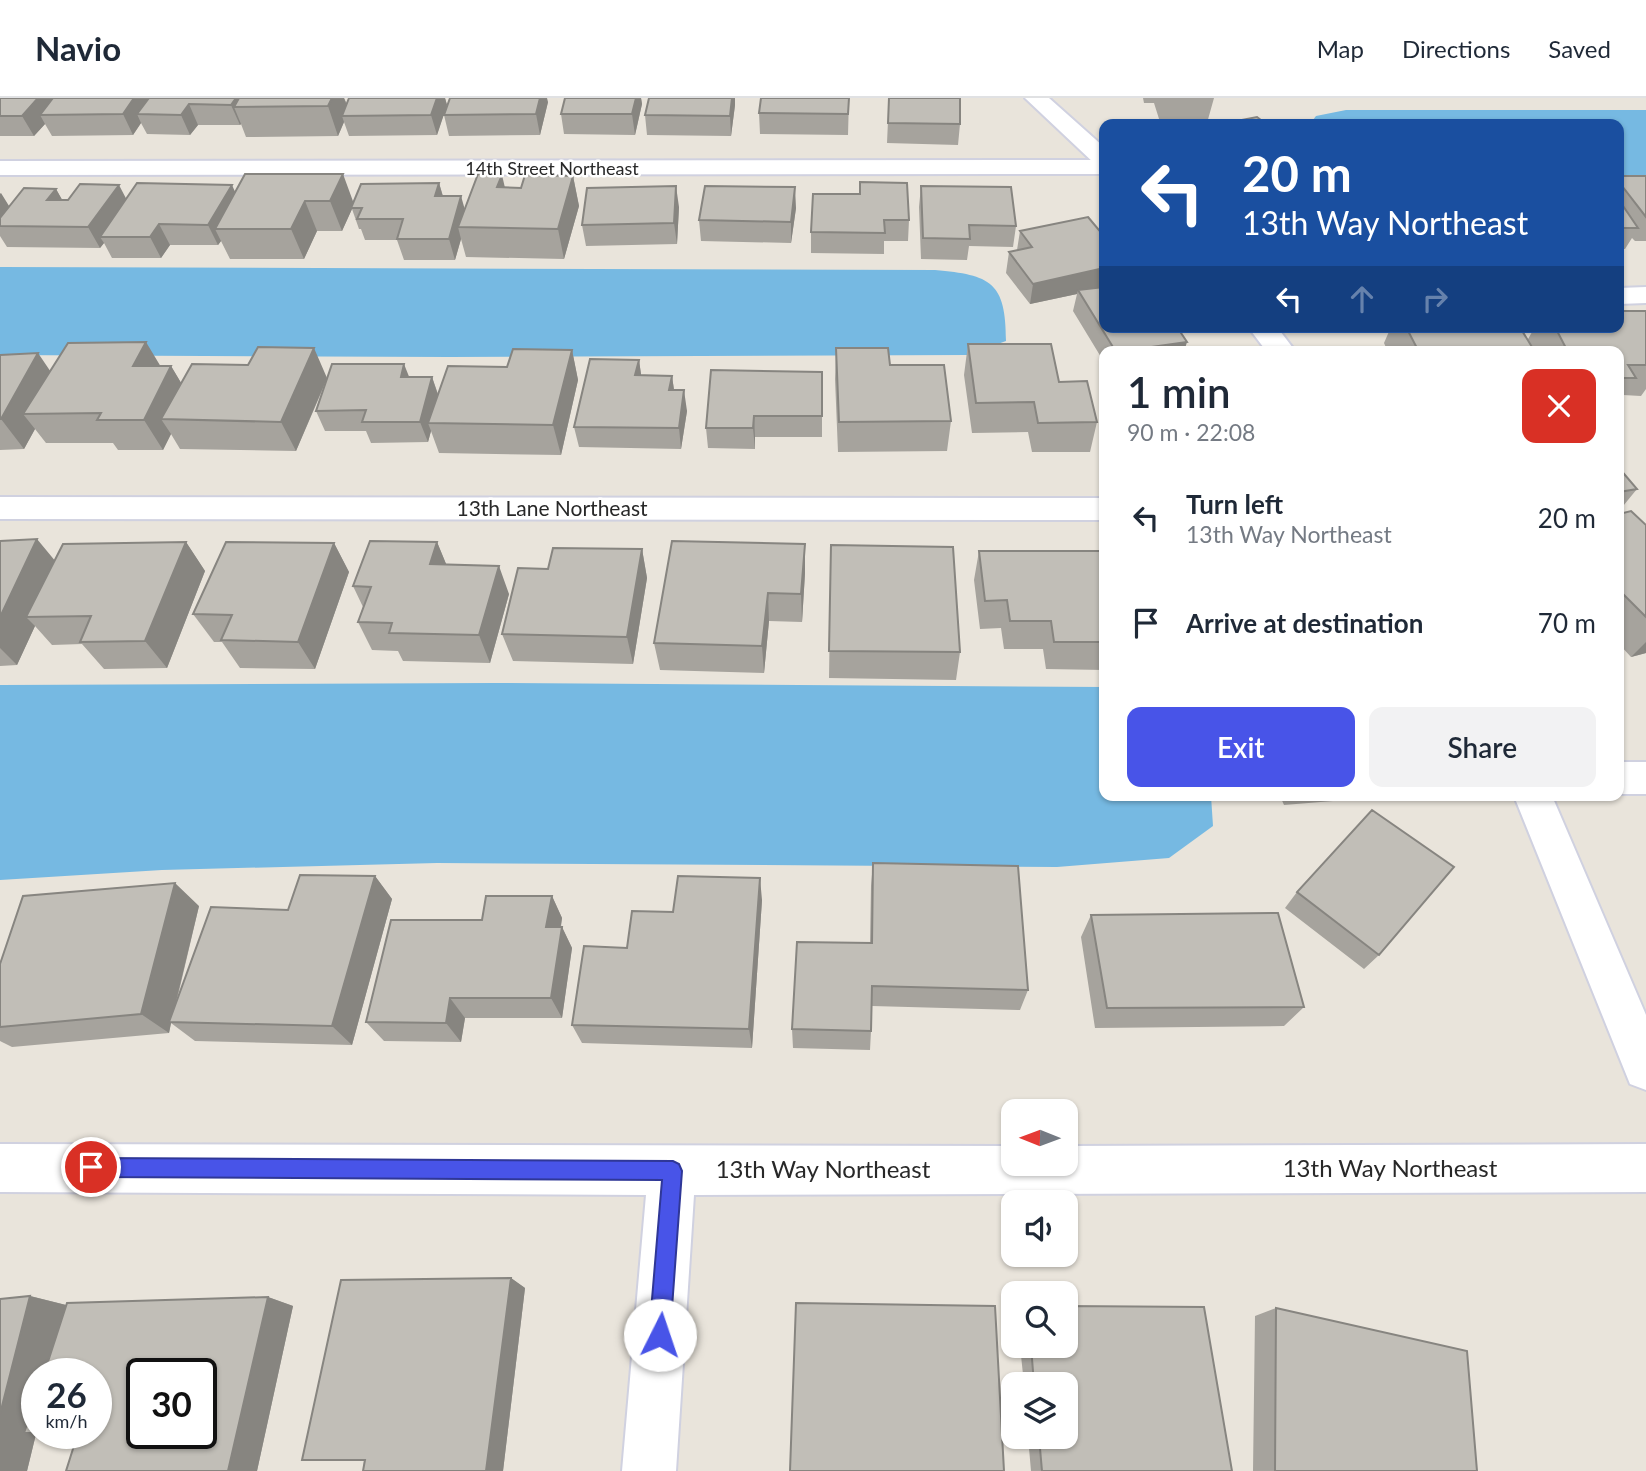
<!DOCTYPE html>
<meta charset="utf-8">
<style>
:root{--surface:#fff;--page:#f2f2f3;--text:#1f2937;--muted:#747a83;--line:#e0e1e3;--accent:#4854e8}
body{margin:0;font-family:Lato,sans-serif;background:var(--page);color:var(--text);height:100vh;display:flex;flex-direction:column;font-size:26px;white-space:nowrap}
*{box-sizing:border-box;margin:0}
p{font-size:23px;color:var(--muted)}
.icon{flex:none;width:38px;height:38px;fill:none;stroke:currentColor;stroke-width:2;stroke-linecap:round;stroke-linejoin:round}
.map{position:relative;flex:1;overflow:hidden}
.details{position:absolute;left:1099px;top:248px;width:525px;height:455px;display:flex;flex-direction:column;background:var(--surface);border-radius:14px;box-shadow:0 2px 5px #0004}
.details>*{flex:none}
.banner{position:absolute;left:1099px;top:21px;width:525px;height:214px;border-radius:14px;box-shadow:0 2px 5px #0004;background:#1a4fa0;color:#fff;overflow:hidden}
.needle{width:46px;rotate:271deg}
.buttons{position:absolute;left:1001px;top:1001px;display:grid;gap:14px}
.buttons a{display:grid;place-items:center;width:77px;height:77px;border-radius:14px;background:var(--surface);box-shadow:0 2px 5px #0004;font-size:35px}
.speed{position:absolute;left:21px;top:1260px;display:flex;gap:14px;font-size:35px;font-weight:700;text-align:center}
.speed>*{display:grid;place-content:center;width:91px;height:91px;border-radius:50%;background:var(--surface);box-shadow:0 2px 5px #0004;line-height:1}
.speed small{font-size:18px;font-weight:400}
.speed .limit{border:4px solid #111;border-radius:10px;background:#fff;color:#111}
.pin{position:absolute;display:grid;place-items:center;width:60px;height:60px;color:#fff;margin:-30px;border:4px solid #fff;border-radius:50%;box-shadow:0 2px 7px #0007}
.me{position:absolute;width:77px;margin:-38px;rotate:4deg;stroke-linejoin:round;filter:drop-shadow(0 0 5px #0008)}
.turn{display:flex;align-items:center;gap:24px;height:147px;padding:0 28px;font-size:32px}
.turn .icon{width:91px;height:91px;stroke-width:2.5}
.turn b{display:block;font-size:49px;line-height:60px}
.lanes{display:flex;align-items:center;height:66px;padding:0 28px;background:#0003;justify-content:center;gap:35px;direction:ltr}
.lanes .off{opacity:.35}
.round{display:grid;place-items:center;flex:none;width:74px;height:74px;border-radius:14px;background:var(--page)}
.summary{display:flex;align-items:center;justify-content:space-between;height:119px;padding:0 28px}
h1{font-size:42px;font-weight:600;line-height:52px}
.button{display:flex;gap:14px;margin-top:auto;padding:14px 28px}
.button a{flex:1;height:80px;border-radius:14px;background:var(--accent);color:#fff;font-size:28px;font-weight:600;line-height:80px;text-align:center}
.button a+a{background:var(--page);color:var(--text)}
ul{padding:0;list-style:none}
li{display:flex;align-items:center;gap:21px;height:105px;padding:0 28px}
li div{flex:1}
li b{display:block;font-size:26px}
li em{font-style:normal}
header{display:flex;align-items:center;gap:42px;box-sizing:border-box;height:98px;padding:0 35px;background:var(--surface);border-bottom:2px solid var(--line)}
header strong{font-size:33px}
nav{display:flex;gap:38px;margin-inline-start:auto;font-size:24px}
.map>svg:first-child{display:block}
</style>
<header>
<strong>Navio</strong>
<nav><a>Map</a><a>Directions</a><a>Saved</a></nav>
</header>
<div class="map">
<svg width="1646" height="1373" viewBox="0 0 1646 1373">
<rect width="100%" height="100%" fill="#e9e4db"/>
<path fill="#76b9e2" d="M1346,12H1646V77H1619V26H1310L1316,18Z
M0,169L935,172C991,177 1006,184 1006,243L967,257L450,259L0,257Z
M492,585L1104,589V698H1211L1213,728L1169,760L1057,769L437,765L162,772L0,782V587Z"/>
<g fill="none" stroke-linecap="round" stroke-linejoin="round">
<g stroke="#d0d1e0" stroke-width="4">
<path id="minor" d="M1104,62V76L0,77V63Z
M1646,189V205L1619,206V190Z
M0,399L1104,400V422L0,421Z
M1619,664H1646V696H1619Z
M0,1046L1013,1048V1066H1066V1048L1646,1046V1094L694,1097L676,1373H622L646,1097L0,1094Z"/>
</g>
<g stroke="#d0d1e0" stroke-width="4">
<path id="tertiary" d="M1025,0H1049L1104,49V68L1095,66Z
M1248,229H1277L1296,254H1267Z
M1514,698H1552L1646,917V992L1630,986Z"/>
</g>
<use href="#minor" fill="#fff" fill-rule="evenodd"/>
<use href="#tertiary" fill="#fff" fill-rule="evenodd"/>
</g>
<path fill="#a6a39d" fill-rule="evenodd" d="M0,0H344L347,6L349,0H445L447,7L437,37L349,38L344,24L338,38L246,39L241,26L240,27H198L190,37L147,36L141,25L133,37L52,38L45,26L34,38H0Z
M565,0H641L642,6L635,37L564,36L561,16Z
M649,0H735V7L731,38L647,37L645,17Z
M849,0L848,37L760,36L759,15Z
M889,0L960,26L958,47L887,45Z
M1143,0H1214L1207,25L1160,24L1154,5H1144Z
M548,4L540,37L449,38L444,17Z
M573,78L579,108L564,161L466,159L461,141L455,162H404L397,142H365L361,131H359L352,111L342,133H317L304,161H230L221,143L218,147H170L161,160H112L104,145L100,150L7,149L0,138V95L9,109L56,91L62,102L126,101L235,94L353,104L439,85L443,98L465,111L505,89L521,90Z
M1619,78H1646V143H1635L1632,140L1625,151H1619Z
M921,88L1016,128L1013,149L969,148L967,162L921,161L919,109Z
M813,96L909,122L908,143H884V156L811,155V134Z
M679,109L677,146L586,148L582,127Z
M796,110L791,145L701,143L699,122Z
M1088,119L1104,229L1184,254H1104V264L1073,213L1077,196L1030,206L1006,175L1009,154L1017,152L1020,133Z
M1646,213V291L1641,298L1623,297L1619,304V254H1388L1384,245L1391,229H1492L1493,232L1528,241L1535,229H1619Z
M968,246L1059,284L1097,324L1090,354H1032L1028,334L972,335L964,277Z
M836,250L890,267L951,323L947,353L838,354L835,281Z
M572,252L578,282L561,357L439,355L431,333L428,344L371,345L366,333H325L316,313L325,286L296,353L180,351L171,336L163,352H118L113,345H46L35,331L24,351L0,352V257L50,273L171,268L181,285L327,280L432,279L438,296L507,269Z
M639,262L641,277L672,278L674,292L687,313L681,351L579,349L574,329Z
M822,274V339H755V351L708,350L706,330Z
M1619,370L1637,391L1619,413Z
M1619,416L1646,427V555L1631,559L1619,546Z
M0,443L55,463L186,444L205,473L167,570L104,571L82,546L52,547L35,528L17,567L0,568Z
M437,444L446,466L509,496L490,565L403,563L398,553L372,552L358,524L363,509L353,488Z
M334,445L349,474L315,571L240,570L222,544H214L193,516Z
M831,447L960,554L956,582L829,580Z
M642,451L647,480L633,566L513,563L502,536L548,471Z
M979,453L1104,460V572L1046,571L1043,551H1004L1001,530L980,531L974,482Z
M805,475L802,524L769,523L764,575L660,572L654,545Z
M1280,698H1394L1284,707Z
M873,765L1028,892L1020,912L872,908L871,933L870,952L793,950L792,931L870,845L871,788Z
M375,778L392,801L352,947L195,943L171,925L169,935L12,949L0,943V866L199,808L176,906L288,812Z
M1297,794L1379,857L1364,871L1285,810Z
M552,798L562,820L561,829H562L572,850L562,920H465L461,944L384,943L366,924L482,822Z
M762,802L752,950L582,945L572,927L627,850L673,814Z
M1091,817L1304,909L1284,928L1095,930L1081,839Z
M511,1180L525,1190L503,1373H363L364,1363L302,1362Z
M30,1198L66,1207L67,1205L268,1199L293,1208L257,1373H66L77,1338H63L36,1336L27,1373H0V1201ZM37,1276H96V1335H37ZM142,1276H201V1335H142Z
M1276,1210L1477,1373H1253L1255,1218Z
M1020,1248H1066L1232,1373H1031L1028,1339H1066V1286H1024Z"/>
<path fill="#878580" d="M38,0H66L40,17L45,26L34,38L22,18Z
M134,0H157L137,16L141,25L133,37L123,16Z
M236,0H258L234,9L241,26L240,27L231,7Z
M322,0H344L349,13L342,18L344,24L338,38L328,8Z
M437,0H445L447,7L437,37L431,17Z
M540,0H547L548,4L540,37L536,16Z
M636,0H641L642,6L635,37L632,16Z
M732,0H735V7L731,38L730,18Z
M189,6L198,27L190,37L181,17Z
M343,76L354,106L351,110L352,111L342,133L330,103Z
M502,77L509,107L497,89Z
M573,78L579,108L564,161L558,131Z
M439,85L445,106L435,98Z
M119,87L130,108L100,139L104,145L100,150L88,129Z
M232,87L241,107L215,131L221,143L218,147L208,127Z
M676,88L679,109L677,146L674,125Z
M795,89L796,110L791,145V124Z
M56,91L68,112L47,102Z
M1,95L14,116L0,128V96Z
M461,98L467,119L458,129L461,141L455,162L449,141Z
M305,103L317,133L304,161L291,131Z
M159,126L170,147L161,160L150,139Z
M1104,170V190L1078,192L1077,196L1030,206L1033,186Z
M146,244L164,274L133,268Z
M1187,244L1184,254H1122Z
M314,250L327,280L296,353L281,324Z
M572,252L578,282L561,357L553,327Z
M38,255L59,286L23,316L35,331L24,351L1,321Z
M639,262L642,283L635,277Z
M404,266L412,286L401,279Z
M171,268L189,298L161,321L171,336L163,352L144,322Z
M672,278L675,299L669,292Z
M432,279L439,300L428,325L431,333L428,344L420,324Z
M684,292L687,313L681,351L679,330Z
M754,318L755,339V351L753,330Z
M37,441L61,470L26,519L35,528L17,567L0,550V519Z
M186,444L205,473L167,570L145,543Z
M437,444L449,473L430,466Z
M334,445L349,474L315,571L298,544Z
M805,446V475L802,524L801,496Z
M642,451L647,480L633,566L627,539Z
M499,468L509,496L490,565L479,537Z
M768,495L769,523L764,575L762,548Z
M1646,544V555L1631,559Z
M375,778L392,801L352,947L332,928Z
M760,780L762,802L752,950L749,931Z
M175,785L199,808L171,924H169L171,925L169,935L141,916Z
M552,798L562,820L557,851L546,829Z
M562,829L572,850L562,920L551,900Z
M450,900L465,920L461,944L446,925Z
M511,1180L525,1190L503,1373H486Z
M30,1198L66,1207L50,1276H37V1331L24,1335L36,1336L27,1373H0V1316Z
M268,1199L293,1208L257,1373H228Z"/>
<path fill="#c1beb7" stroke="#878580" stroke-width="2" fill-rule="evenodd" d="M0,0H38L22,18H0Z
M53,0H134L123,16L40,17Z
M149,0H236L231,7L189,6L181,17L137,16Z
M239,0H332L328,8L234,9Z
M349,0H437L431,17L342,18Z
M450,0H540L536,16L444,17Z
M565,0H636L632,16H561Z
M649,0H732L730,18L645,17Z
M761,0H849L848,16L759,15Z
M889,0H960V26L888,25Z
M1257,19L1266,26H1221Z
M245,76H343L330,103H305L291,131H215Z
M478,76L502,77L497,89L521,90L525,77L573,78L558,131L458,129Z
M1619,78H1646V119L1619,84Z
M860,84L907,85L909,122H884L885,135L811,134L813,96H860Z
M137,85L232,87L208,127L159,126L150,139H100Z
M439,85L435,98H461L449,141H397L403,121H357L362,110H351L361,86Z
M80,86L119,87L88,129L0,128V120L24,90L56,91L47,102H68Z
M676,88L674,125L582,127L587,90Z
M705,88L795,89L791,124L699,122Z
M921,88L1011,89L1016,128L969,127L970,141L923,140Z
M1619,102L1638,130H1619Z
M1088,119L1104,138V170L1033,186L1009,154L1032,149L1020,133Z
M1104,189V229H1177L1187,244L1116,254L1078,192Z
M1619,213H1646V267H1628L1636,280H1619V254H1568L1555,229H1619Z
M1406,229H1492L1493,232L1521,231L1535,254H1419Z
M146,244L133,268H171L144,322H97L101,315L23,316L68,245Z
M968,246H1051L1059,284L1087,283L1097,324L1038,325L1034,304L976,305Z
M258,249L314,250L281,324L161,321L192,266L248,267Z
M836,250H888L890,267H944L951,323L839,324Z
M513,251L572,252L553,327L428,325L448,268L507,269Z
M38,255L1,321H0V257Z
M590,261L639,262L635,277L672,278L669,292H684L679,330L574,329Z
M332,266H404L401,279H432L420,324H362L366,312L316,313Z
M711,272L822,274V318H754L753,330H706Z
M1619,370L1637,391L1619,394Z
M1631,413L1646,427V519L1619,492V416Z
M37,441L0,519V443Z
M370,443L437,444L430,466L499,468L479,537L389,535L392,525L358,524L371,489L353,488Z
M672,443L805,446L801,496L768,495L762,548L654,545Z
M186,444L145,543L80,544L91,518L26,519L63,446Z
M226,444L334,445L298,544L221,542L232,517L193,516Z
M831,447L953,449L960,554L829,553Z
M553,450L642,451L627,539L502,536L518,470L548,471Z
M979,453H1103L1104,460V544H1054L1051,523H1010L1007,502L985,503Z
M1372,712L1454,769L1379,857L1297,794Z
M873,765L1018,768L1028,892L872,888L871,933L792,931L797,844L872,845Z
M300,777L375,778L332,928L169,924L211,809L288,812Z
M678,778L760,780L749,931L572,927L584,848L627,850L632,813L673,814Z
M175,785L141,916L0,929V866L23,798Z
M486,798H552L546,829H562L551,900H450L446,925L366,924L391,822H482Z
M1278,815L1304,909L1107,910L1091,817Z
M511,1180L486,1373H363L365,1362H302L341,1182Z
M30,1198L0,1316V1201Z
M268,1199L228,1373H66L78,1335H96V1276H44L67,1205ZM142,1276H201V1335H142Z
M796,1205L995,1208L1004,1373H790Z
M1066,1208L1204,1209L1232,1373H1042L1039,1339H1066V1286H1034L1031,1248H1066Z
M1276,1210L1467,1253L1477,1373H1275Z
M37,1297V1335H24Z"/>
<path fill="#4854e8" stroke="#2f3797" stroke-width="2" d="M91,1060L673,1063L679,1066L682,1073L670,1237L667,1244L660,1247L652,1244L649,1237L662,1082L91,1079L84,1076L82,1069L84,1063Z"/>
<g text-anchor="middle" stroke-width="5" stroke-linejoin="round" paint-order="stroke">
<g font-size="18" fill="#282828" stroke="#fff">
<text x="552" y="77">14th Street Northeast</text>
</g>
<g font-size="21" fill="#282828" stroke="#fff">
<text x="552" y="418">13th Lane Northeast</text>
</g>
<g font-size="24" fill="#282828" stroke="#fff">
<text x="1390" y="1079">13th Way Northeast</text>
<text x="823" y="1080">13th Way Northeast</text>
</g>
</g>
</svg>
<div class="buttons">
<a><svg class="needle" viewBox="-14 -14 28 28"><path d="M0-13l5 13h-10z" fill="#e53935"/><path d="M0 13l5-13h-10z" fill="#747a83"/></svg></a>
<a><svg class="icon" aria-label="sound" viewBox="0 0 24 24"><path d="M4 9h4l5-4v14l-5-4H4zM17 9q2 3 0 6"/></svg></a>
<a><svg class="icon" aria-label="search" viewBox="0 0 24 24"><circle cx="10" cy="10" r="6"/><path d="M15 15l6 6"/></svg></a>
<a><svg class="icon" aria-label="layers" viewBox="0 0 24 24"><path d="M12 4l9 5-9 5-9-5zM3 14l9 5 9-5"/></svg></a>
</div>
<div class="speed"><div>26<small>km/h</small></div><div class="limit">30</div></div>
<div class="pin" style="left:91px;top:1069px;background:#d93025"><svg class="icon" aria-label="arrive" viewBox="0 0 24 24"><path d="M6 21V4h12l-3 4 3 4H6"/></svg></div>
<svg class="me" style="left:660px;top:1237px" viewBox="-20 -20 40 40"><circle r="19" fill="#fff"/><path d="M0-13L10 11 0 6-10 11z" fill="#4854e8"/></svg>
<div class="banner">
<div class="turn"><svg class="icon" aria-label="left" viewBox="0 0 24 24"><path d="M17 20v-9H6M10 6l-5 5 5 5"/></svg><div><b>20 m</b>13th Way Northeast</div></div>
<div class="lanes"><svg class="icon" aria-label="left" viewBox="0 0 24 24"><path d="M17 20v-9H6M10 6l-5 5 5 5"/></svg><svg class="icon off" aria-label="ahead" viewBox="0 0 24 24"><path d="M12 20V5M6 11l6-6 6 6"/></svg><svg class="icon off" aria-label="right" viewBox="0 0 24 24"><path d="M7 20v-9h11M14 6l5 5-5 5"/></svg></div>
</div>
<section class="details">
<div class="summary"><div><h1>1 min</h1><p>90 m · 22:08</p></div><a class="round" style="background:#d93025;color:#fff"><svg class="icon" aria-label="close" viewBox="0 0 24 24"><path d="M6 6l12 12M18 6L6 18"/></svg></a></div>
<ul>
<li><svg class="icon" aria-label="left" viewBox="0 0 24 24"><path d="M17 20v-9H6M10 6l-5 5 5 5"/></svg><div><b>Turn left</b><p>13th Way Northeast</p></div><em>20 m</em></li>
<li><svg class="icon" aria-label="arrive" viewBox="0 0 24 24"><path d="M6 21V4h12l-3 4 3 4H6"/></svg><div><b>Arrive at destination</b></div><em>70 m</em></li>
</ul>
<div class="button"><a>Exit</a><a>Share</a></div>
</section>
</div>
